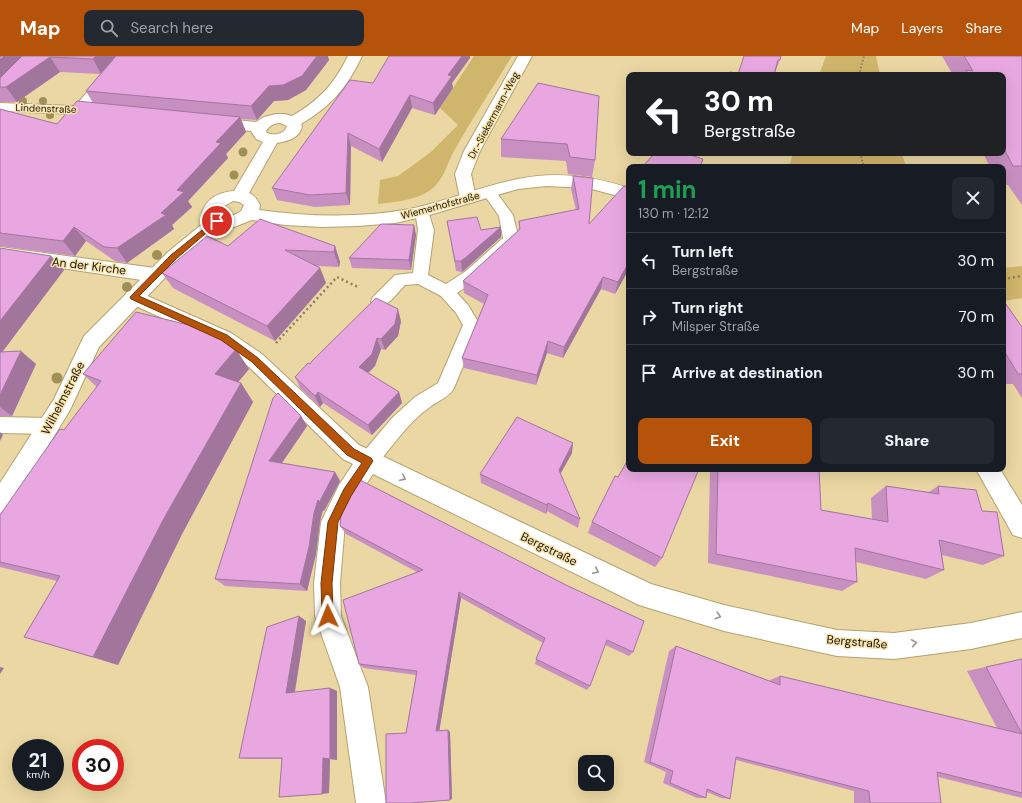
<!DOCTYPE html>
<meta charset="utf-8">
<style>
:root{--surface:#171b24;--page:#242831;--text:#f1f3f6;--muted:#9ea1a6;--line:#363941;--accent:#b45309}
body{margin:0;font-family:"DM Sans",sans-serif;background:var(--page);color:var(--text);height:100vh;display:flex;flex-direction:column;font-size:15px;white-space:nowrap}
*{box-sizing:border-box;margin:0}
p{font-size:13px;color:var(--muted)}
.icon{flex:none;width:22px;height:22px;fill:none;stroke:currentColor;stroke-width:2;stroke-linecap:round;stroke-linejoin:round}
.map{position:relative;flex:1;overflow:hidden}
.details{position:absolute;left:626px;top:108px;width:380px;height:308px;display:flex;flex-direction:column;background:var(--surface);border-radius:8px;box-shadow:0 4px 16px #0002}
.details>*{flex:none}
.guide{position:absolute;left:626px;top:16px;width:380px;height:84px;border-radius:8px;box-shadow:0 4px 16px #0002;background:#202124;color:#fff;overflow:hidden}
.buttons{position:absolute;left:578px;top:699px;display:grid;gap:8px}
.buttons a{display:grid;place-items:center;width:36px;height:36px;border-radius:8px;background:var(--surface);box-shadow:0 4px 16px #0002;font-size:20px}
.speed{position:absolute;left:12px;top:683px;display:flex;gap:8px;font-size:20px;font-weight:700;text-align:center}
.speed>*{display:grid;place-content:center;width:52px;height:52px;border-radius:50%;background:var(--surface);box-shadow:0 4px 16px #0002;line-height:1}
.speed small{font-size:10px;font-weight:400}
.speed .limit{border:6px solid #d22;background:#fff;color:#111}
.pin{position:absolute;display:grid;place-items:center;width:34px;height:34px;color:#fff;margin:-17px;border:2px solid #fff;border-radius:50%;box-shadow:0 1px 4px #0007}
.me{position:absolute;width:44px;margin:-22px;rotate:358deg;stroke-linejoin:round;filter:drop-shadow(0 0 3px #0008)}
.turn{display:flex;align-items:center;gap:14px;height:84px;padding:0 12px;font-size:18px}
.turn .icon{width:52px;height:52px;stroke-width:2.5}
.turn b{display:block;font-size:28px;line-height:34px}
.round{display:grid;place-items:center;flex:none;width:42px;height:42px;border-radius:8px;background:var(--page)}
.summary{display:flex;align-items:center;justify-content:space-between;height:68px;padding:0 12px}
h1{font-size:24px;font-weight:700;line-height:30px;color:#1e9e55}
.primary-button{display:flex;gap:8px;margin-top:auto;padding:8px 12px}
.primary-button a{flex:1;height:46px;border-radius:8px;background:var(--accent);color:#fff;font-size:16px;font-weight:700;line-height:46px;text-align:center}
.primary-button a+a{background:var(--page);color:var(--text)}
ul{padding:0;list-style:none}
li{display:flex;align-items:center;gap:12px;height:56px;padding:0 12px;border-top:1px solid var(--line)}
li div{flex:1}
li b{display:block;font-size:15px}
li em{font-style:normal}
header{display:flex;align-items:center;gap:24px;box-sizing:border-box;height:56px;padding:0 20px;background:var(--accent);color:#fff}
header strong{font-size:19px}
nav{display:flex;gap:22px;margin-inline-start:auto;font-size:14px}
.search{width:280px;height:36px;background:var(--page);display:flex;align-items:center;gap:10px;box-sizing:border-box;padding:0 14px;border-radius:8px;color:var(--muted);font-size:15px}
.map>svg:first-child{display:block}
</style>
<header>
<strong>Map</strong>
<div class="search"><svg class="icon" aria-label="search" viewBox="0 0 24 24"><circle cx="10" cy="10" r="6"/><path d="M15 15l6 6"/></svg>Search here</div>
<nav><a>Map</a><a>Layers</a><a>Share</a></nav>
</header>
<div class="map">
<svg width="1022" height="747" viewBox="0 0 1022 747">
<rect width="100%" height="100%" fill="#ead7a3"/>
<path fill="#d0b66c" d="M474,0H512C493,32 471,64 453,97C447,109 443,123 433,132C419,144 396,146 378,148L380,124L398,120L431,96L458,69L440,52Z
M826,0H876L880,19H819Z
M793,97H902L906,111H789Z
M1022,210V242L1003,245V212Z"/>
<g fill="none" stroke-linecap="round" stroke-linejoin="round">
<g stroke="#b4a26f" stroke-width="2">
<path id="lane" d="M489,131L494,133L513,159L519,184L478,223L457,237L468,249L480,269L454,332C449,341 438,345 430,351C408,366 392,391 375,411L368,414L361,411L358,405L361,399L392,362L415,341L438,327L463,269L456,257L441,240L418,228L405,229C396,238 387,254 373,249L371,245L373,241L395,219L413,217L418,174L415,155L417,152L422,150L427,152L434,174L428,219L446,228L466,215L503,182L499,160L482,136L484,133Z
M0,361L49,362L56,364L58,370L56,376L49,378L0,377Z"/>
</g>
<g stroke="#b4a26f" stroke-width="2">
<path id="street" d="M116,0H130V5L84,57L79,58L74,57L72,54L74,51L116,4Z
M518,0H532L480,95L471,118L476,142L474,146L468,147L462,146L460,142L455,118L464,95Z
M0,191L155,212L162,214L164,219L162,224L155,226L0,203Z
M134,234L231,277L262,298L359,389L651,528L724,549L837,574L894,577L971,567L1022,556V582L971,593L894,603L837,600L724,575L639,549L373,418L355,445L345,467L340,527L341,560L368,631L386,747H356L340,631L315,560L314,527L321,466L339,429L353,408L343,403L248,310L217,287L127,246L124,241L127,236Z"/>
</g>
<g stroke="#b4a26f" stroke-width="2">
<path id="secondary" d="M348,0H362C347,32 331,50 301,68L302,70C300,82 288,85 277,87L249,137C255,139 257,144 260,149L259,154C309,161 361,162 410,153C447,145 482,130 518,123C556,115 593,120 629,132V143L588,132L546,130L518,133L426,160L395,167L358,170L322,171L285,169L252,164L234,171L220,172L180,206L99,291L70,354L8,456L0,459V427L54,343L84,280L168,196L207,164L202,157C206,142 220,136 234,135L263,86L256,83L251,75L209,70L206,67L209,64L214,62L256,66L264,61L276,58H284L292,60C320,44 334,28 348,0ZM280,67L287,70C285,78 274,80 267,77L266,75C269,70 274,67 280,67ZM233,145L239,146L244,149L241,155C235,159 227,163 220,158L221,152Z
M0,47L99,51L104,52L106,55L104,58L99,59L0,55Z
M976,413H1000L1022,449V482L1013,479Z"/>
</g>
<path stroke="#8e805c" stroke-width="2" stroke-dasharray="1.5 2" stroke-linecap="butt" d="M859,19L864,0
M860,97L864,111"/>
<path stroke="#8e805c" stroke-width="2.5" stroke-dasharray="2 3" stroke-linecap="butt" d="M1003,223L1022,220
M276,287L337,221L358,231"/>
<use href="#lane" fill="#fff" fill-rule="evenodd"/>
<use href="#street" fill="#fff" fill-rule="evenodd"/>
<use href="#secondary" fill="#fff" fill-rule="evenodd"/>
</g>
<g fill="#a28f55">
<circle cx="23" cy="45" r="4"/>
<circle cx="43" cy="45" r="4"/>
<circle cx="50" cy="59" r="4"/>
<circle cx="243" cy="96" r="4.5"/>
<circle cx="234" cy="119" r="4.5"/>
<circle cx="157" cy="199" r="5"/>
<circle cx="127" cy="231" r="5"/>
<circle cx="57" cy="322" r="5.5"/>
</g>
<path fill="#c890c1" d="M0,0H115V1L329,4L306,34L288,44L274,45L257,64L241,63L246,76L226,98L228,102L188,145L192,151L172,169L174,173L127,207L115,205L86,185L75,200L0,190V53L57,68L93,47L86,35L100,18L60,16L17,46H0Z
M781,0L775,17L738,18Z
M942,0H1022V149L1008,129L1003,128V111H990L983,97H1003V19H953Z
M470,2L452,27L453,32L435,59L412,52L382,106L351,90L350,149L315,151L277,144L272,132L373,27Z
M599,40L595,104L592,121L568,118L566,105L501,101V83Z
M573,120L589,168L629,213L615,238L601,233L563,302L547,297L536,329L464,312L462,302L484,248L464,237L463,225L519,174V165L576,154L571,133Z
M447,165L481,174L501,171V181L465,214L462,216L456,215L449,175Z
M414,169L416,179L411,214L352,212L349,202Z
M228,190H335L340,206L339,211L317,210L320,212L326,227L275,285L173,232L162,217Z
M0,192L51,200L64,214L2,296L36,308L12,360H0Z
M1003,244L1022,271V342L1013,328H1006L1003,324Z
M401,265L398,280L385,294L381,293L375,310L368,317L399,336L402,347L372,379L323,347L320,351L300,332L295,321Z
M249,313L238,326L241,327L253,346L182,478L118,609L24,581L57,525L0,511V459L97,331L83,318Z
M301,360L307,370L282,407L335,416L340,425L324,455L323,454L320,465L316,498L307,535L225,530L215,523Z
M572,397L560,418L580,463L578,472L547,455L546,458L481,427L480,418Z
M710,413H819L821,454L872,463L871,442L886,430L929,436L938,430L982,455L1004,500L983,509L942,499L944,514L926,523L856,506L857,526L842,535L708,507Z
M618,421L662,502L655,511L588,477L592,466Z
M341,459L633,596L629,600L605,589L590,630L587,634L535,608L536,603L543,587L461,542L439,675L450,676L452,743L406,677L416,619L364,612L359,608L417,516L346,478L340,470Z
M299,560L306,565L295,636L330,632L337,635V704L330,703L329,737L279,741L282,703H250L239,702Z
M676,590L770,625V624L780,620L997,672L967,615L1022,603V742L938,721L941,747H854V735L736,704L730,743L721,742L707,736L706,742H697L663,727L666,716L644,706L669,595Z"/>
<path fill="#a2759d" d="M4,0H29L0,30V4Z
M96,0H115L114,3L101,18L93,3Z
M317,0H328L329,4L306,34L288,44L274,45L257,64L251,50L269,30Z
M462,0H470V2L452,27L453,32L435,59L433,47L448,19Z
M50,1L60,16L17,46L6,31Z
M410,39L412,52L382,106L379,93Z
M240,61L246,76L226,98L228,102L188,145L192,151L172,169L174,173L127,207L117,192L161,157L177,134L216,86Z
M348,77L351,90L350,149L346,137Z
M414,169L416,179L411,214L409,204Z
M74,171L86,185L75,200L63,185Z
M501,171V181L462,216L461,205Z
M335,190L340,206L339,211L334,196Z
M51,200L64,214L0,299V265Z
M629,206V213L615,238L618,226Z
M320,212L326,227L275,285L267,270Z
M603,221L601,233L563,302L564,291Z
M398,253L401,265L398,280L385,294L381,283Z
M377,282L381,293L375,310L363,322L359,311Z
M548,285L547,297L536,329L537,319Z
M236,293L249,313L229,337L215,318Z
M21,295L36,308L12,360L0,351V339Z
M241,327L253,346L182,478L118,609L93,601L163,464Z
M318,336L323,347L320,351L315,340Z
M399,336L402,347L372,379L368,369Z
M301,360L307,370L277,414L269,405Z
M0,376L3,379L0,385Z
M573,387L572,397L557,424L559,414Z
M335,416L340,425L324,455L323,454L320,465L316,498L307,535L300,528L314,457L318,444Z
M548,447L547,455L546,458L547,449Z
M459,536L461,542L439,677L436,675Z
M299,560L306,565L294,640L286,637Z
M0,611L4,612L0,618Z
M330,632L337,635V704L330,703Z
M448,674L450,676L452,743L450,744Z
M323,702L330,703L329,737L322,738Z"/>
<path fill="#e8a7e0" stroke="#a2759d" d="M0,0H4L0,4Z
M22,0H96L93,3L50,1L6,31H0V22Z
M116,0H317L302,20L283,29L269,30L251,50L86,35Z
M389,0H462L448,19L452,20L433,47L410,39L379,93L348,77L346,137L310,139L272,132L350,24L373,27Z
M744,0H781L780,4H778L774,19H728L730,16L738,18Z
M964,0H1022V110H1013L1003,91V19H969L966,14L973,15Z
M538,27L599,40L595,104L570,101L567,88L501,83Z
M77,45L240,61L216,86L221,87L177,134L184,136L161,157L166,159L117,192L104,191L74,171L63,185L0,177V53L57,68Z
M655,97H684L703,103L701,108L708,111H642Z
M573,120L593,122L589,168L624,130L629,131V206L618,226L603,221L564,291L548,285L537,319L462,302L488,239L463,225L520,173L519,165L579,153Z
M477,161L481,174L501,171L464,203L461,205H455L447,165Z
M260,163L335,190L334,196L285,194L320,212L267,270L162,217L207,180L228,190Z
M381,168L414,169L409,204L349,202Z
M0,192L51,200L0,265Z
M376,242L398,253L395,268L381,283L377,282L372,298L359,311L399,336L368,369L318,336L315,340L295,321L308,307L310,308L312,305Z
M1003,244L1022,271V318H1018L1003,293Z
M136,256L213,275L236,293L215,318L241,327L163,464L93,601L24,581L60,520L0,506V459L60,373L64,374L101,325L83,318Z
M21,295L0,339V296Z
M278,337L301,360L269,405L335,416L319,447L318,444L314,457L309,491L300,528L215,523L273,342Z
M517,361L573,387L559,414L580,463L548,447L547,449L480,418Z
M629,402V413H699L662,502L592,466L615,420L618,421Z
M718,413H819L821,454L888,466L886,430L939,438L938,430L976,434L982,455L997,456L1004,500L939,484L944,514L855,492L857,526L716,498Z
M360,424L568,530L644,565L633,596L607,584L590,630L536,603L545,582L459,536L436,675L448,674L450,744L411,747H386V678L406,677L417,615L359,608L343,544L423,514L340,470L341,459L352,437Z
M299,560L286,637L330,632V703L323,702L322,738L279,741L282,702H239L267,571Z
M676,590L780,629V620L1022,678L986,611L1022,603V737L937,716L941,747H870L869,735L736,701L730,743L707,733L706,742L670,727L673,715L650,706Z"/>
<defs><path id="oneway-chevron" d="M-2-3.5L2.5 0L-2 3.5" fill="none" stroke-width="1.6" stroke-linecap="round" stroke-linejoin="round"/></defs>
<g stroke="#99968e">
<use href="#oneway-chevron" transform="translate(403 422) rotate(26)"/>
<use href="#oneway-chevron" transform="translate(596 515) rotate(25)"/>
<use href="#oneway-chevron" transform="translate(718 560) rotate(16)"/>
<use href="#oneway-chevron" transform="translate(914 587) rotate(-8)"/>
</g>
<path fill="#b45309" stroke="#753606" d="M217,162L220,165L219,166L176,203L139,240L227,279L258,302L354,393L371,402L373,405L371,408L351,440L338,466L332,527L333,560L332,564L328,565L324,564L322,560L321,527L328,466L344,433L362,407L347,399L252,306L221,284L131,243L130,241L171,199Z"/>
<g text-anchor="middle" stroke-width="3" stroke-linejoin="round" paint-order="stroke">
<g font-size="10" fill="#1c1503" stroke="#f7e4b0">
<text transform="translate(46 52) rotate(2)" y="4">Lindenstraße</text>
<text transform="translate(493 59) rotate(-62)" y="4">Dr.-Siekermann-Weg</text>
<text transform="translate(440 149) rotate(-15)" y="4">Wiemerhofstraße</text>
</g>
<g font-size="12" fill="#1c1503" stroke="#f7e4b0">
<text transform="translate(89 210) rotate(7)" y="4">An der Kirche</text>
<text transform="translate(63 342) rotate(-63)" y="4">Wilhelmstraße</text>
<text transform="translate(549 493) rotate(26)" y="4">Bergstraße</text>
<text transform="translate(857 586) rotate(5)" y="4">Bergstraße</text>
</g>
</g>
</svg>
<div class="buttons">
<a><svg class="icon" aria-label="search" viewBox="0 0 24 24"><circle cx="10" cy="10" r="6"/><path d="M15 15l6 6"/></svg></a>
</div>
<div class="speed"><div>21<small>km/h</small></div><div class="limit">30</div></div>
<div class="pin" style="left:217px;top:165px;background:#d93025"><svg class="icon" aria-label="arrive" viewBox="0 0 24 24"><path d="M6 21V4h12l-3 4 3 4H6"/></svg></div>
<svg class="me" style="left:328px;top:560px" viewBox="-20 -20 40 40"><path d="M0-17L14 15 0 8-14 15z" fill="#b45309" stroke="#fff" stroke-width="4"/></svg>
<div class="guide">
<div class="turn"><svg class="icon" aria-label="left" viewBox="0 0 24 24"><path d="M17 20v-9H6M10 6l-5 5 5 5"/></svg><div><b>30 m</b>Bergstraße</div></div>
</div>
<section class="details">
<div class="summary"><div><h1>1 min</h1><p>130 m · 12:12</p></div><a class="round"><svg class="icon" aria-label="close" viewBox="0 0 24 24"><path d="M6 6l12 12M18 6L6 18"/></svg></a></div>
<ul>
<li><svg class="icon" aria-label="left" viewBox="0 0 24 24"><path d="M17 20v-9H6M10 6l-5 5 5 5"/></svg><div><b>Turn left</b><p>Bergstraße</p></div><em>30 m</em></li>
<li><svg class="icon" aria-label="right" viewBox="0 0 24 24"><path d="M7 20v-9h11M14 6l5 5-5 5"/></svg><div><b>Turn right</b><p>Milsper Straße</p></div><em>70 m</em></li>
<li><svg class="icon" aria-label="arrive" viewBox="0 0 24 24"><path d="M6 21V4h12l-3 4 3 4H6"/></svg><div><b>Arrive at destination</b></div><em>30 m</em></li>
</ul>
<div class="primary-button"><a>Exit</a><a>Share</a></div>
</section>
</div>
